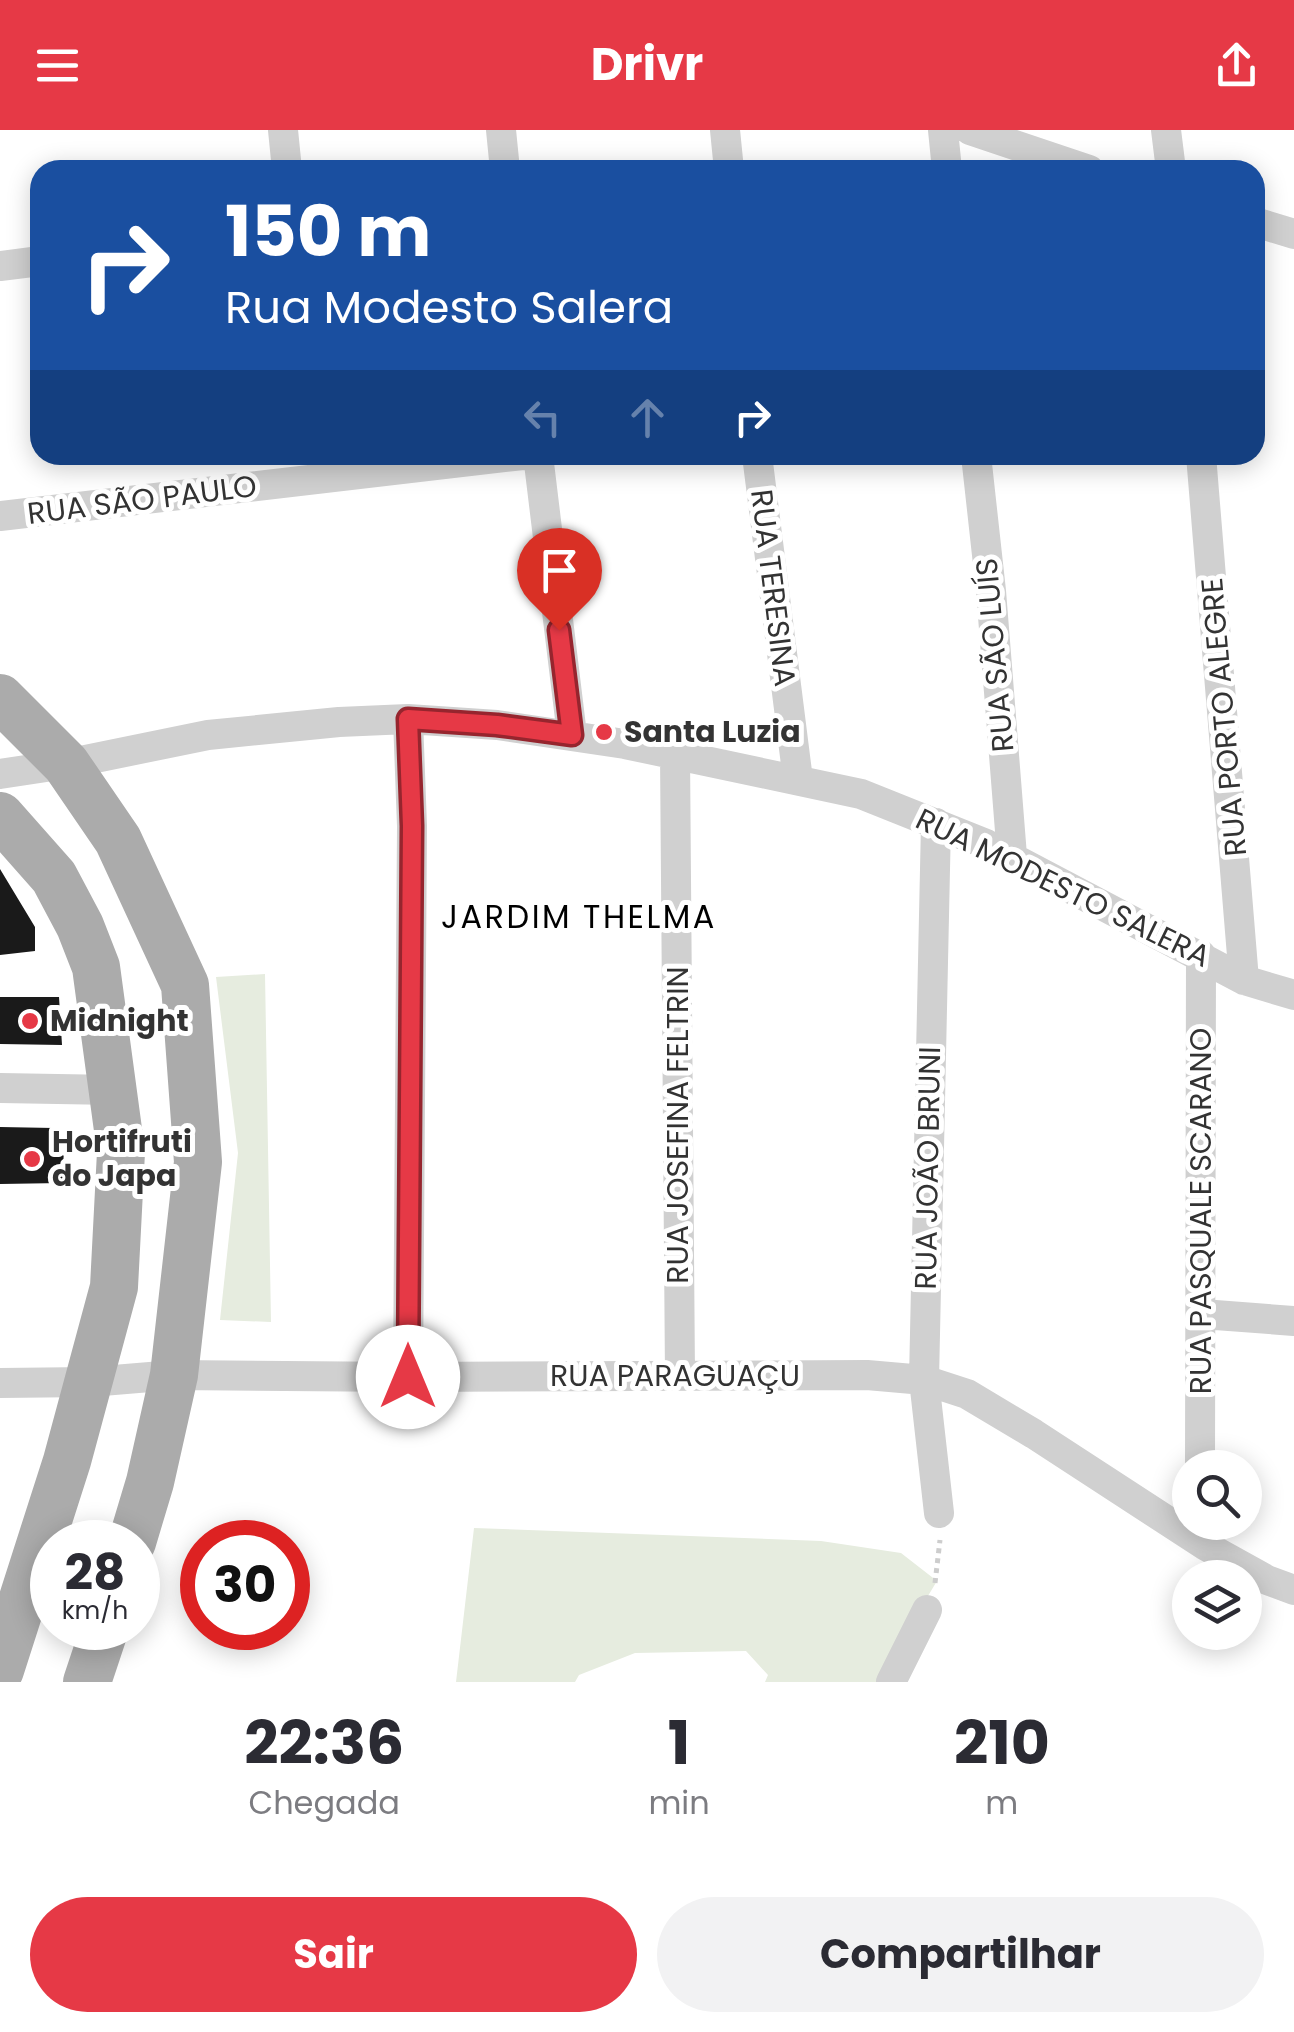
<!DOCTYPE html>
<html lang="pt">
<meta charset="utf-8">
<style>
:root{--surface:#fff;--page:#f2f2f3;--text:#2b2b33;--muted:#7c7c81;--accent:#e63946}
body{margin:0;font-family:Poppins,sans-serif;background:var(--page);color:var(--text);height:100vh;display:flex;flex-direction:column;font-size:38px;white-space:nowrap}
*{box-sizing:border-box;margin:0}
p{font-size:32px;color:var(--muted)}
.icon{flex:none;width:55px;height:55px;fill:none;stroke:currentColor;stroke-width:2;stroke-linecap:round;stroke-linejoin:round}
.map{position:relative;height:1552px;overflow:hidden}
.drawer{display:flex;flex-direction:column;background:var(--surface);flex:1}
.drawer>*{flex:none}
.guide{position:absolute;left:30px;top:30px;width:1235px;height:305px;border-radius:30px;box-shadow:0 5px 25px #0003;background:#1a4fa0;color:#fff;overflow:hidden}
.fabs{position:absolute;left:1172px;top:1320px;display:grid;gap:20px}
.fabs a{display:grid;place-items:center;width:90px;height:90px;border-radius:50%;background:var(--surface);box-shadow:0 5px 25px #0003;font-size:50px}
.speed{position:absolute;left:30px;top:1390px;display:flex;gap:20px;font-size:50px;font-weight:700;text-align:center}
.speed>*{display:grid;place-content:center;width:130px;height:130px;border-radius:50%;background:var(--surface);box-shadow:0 5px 25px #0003;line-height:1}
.speed small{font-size:25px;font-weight:400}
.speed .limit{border:15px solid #d22;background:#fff;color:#111}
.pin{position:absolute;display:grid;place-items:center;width:85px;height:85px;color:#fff;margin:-102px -42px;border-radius:50% 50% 50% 0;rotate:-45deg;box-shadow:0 0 10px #0007}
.pin .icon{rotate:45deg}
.me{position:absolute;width:110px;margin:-55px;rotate:0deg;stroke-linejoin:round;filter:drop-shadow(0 0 8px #0008)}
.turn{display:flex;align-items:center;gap:35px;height:210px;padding:0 30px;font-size:45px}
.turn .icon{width:130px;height:130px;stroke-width:2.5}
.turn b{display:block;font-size:70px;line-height:85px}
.lanes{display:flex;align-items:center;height:95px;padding:0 30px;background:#0003;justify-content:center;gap:50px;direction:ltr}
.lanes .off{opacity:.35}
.eta{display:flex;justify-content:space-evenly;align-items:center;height:170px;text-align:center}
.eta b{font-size:60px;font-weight:700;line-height:70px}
.button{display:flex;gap:20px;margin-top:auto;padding:20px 30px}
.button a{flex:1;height:115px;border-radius:60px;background:var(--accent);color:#fff;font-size:40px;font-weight:700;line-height:115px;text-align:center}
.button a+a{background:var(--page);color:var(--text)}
header{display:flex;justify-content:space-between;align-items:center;height:130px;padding:0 30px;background:var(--accent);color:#fff;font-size:45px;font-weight:700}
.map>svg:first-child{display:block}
</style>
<header><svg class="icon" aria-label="menu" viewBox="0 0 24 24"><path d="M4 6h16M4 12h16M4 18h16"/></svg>Drivr<svg class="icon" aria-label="share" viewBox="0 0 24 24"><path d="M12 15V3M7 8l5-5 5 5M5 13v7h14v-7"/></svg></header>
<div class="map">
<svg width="1294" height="1552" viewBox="0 0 1294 1552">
<rect width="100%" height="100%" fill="#fff"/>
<path fill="#e6ecdf" d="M265,844L271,1192L220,1190L238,1023L216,847Z
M474,1398L821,1411L901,1423L937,1451L876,1552H765L768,1545L746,1521L635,1523L579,1545L575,1552H456Z"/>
<path fill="#1a1a1a" d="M0,739L35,797V821L0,825Z
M0,867H59L62,915L0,914Z
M0,997L54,998L65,1004L62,1053L0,1054Z"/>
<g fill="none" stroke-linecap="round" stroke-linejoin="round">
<path stroke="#cdcdcd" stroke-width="5" stroke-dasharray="5 5" stroke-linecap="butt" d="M935,1453L940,1410"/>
<path stroke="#d0d0d0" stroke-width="30" d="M283,0L287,40
M501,0L505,40
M725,0L729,40
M943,0L947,40
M970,0L1089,40
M1166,0L1171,40
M1255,92L1294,104
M0,136L40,131
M538,325L572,605
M757,325L798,650
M976,325L991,461L1012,726
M1201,325L1244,850
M0,386L523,325
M675,624L680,1246
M0,644L66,634L208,605L339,592L408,589L497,595L625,614L861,664L986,714L1244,850L1294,865
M936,693L924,1250L939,1383
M0,958L115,960
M1202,1184L1294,1191
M408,1247L412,696L408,589
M0,1253L90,1252L174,1245L408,1247L867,1245L924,1250L967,1264L1034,1304L1206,1416L1267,1450L1294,1460
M1200,1338L1201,825
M891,1552L927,1480"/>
<path stroke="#ababab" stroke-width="48" d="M0,568L66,634L118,710L185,855L198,1032L174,1245L150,1352L132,1412
M0,686L54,747L80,796L96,837L121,1022L114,1157L67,1331L0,1540
M87,1552L105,1498"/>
</g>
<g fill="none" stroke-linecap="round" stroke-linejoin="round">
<g stroke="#96252e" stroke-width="25">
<path id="route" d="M408,1247L412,696L408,589L497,595L572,605L559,500"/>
</g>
<use href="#route" stroke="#e63946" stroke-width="18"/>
</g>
<g fill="#e63946" stroke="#fff" stroke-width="4">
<circle cx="604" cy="602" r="10"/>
<circle cx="30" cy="891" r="10"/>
<circle cx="32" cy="1029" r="10"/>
</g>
<g text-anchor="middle" stroke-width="10" stroke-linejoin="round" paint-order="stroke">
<g font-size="30" fill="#333" stroke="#fff">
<text transform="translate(142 370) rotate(-7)" y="10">RUA SÃO PAULO</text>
<text transform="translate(773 458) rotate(83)" y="10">RUA TERESINA</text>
<text transform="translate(995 525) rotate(-95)" y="10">RUA SÃO LUÍS</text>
<text transform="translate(1224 587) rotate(-95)" y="10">RUA PORTO ALEGRE</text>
<text transform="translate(1063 758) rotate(26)" y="10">RUA MODESTO SALERA</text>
<text transform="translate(678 995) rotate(-90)" y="10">RUA JOSEFINA FELTRIN</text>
<text transform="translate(928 1038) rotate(-89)" y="10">RUA JOÃO BRUNI</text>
<text transform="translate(1201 1081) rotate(-90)" y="10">RUA PASQUALE SCARANO</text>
<text x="675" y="1256">RUA PARAGUAÇU</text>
</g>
<g font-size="30" font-weight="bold" fill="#333" stroke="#fff" text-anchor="start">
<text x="624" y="612">Santa Luzia</text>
<text x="50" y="901">Midnight</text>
<text x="52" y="1022">Hortifruti<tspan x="52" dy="34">do Japa</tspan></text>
</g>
<g font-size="32" letter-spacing="2.5" fill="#000" stroke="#fff">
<text x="579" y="798">JARDIM THELMA</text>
</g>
</g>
</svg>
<div class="fabs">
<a><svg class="icon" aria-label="search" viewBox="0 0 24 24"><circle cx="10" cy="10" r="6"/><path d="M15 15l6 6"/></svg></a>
<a><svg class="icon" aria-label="layers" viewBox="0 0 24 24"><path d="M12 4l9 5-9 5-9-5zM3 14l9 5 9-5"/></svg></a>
</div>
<div class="speed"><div>28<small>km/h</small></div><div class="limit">30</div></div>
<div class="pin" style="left:559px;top:500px;background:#d93025"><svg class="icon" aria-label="arrive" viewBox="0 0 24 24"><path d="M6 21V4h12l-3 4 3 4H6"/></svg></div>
<svg class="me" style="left:408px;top:1247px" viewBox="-20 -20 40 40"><circle r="19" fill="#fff"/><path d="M0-13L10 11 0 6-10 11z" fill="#e63946"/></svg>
<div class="guide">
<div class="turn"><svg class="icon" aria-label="right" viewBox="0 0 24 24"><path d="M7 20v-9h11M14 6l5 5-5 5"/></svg><div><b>150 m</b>Rua Modesto Salera</div></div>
<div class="lanes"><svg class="icon off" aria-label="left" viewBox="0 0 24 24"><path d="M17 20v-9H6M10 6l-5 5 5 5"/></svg><svg class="icon off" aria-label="ahead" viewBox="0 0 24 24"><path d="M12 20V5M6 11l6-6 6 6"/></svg><svg class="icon" aria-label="right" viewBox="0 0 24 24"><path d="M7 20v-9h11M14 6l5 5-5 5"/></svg></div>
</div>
</div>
<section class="drawer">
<div class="eta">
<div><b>22:36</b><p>Chegada</p></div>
<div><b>1</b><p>min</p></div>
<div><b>210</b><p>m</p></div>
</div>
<div class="button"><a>Sair</a><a>Compartilhar</a></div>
</section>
